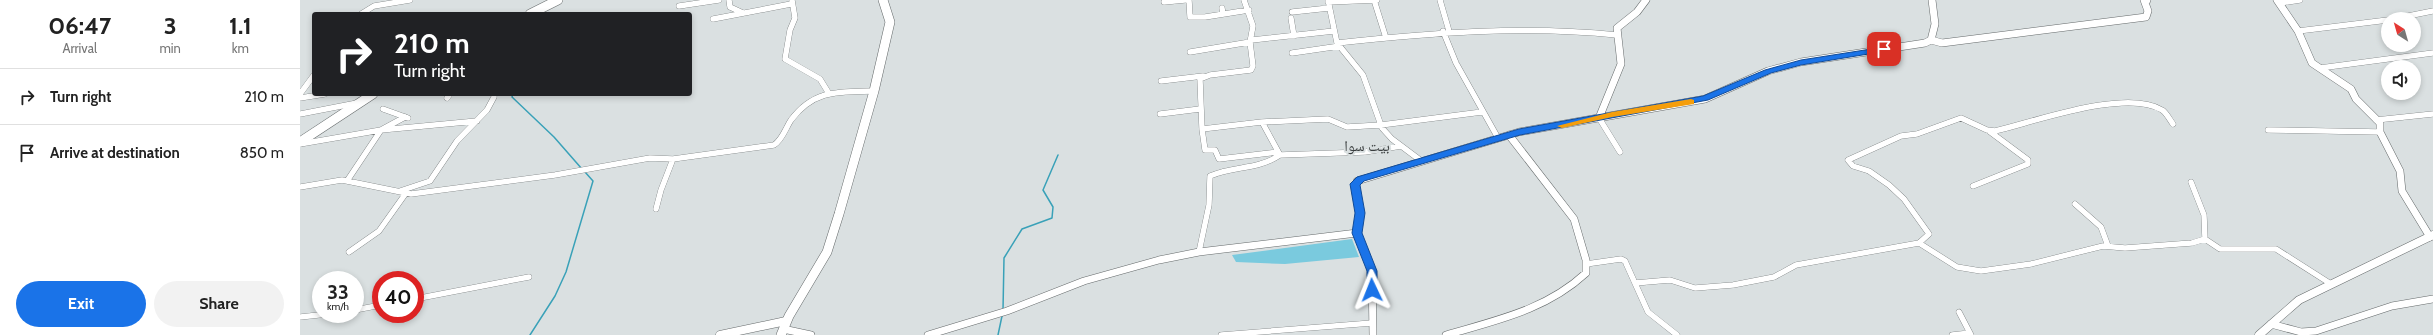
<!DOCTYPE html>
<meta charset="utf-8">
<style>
:root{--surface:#fff;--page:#f2f2f2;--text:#222;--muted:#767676;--line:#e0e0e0;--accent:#1a73e8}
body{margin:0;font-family:Cabin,"Noto Naskh Arabic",sans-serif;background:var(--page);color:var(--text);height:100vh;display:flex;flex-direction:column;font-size:15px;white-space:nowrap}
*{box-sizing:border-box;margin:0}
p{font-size:13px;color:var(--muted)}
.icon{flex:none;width:22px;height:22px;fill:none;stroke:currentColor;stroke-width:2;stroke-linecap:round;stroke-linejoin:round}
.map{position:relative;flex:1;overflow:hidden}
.panel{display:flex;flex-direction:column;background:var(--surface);width:300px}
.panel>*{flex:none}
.banner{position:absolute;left:12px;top:12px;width:380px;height:84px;border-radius:4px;box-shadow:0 2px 6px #0003;background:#202124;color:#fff;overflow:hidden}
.needle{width:26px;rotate:323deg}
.buttons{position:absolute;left:2081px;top:12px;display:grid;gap:8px}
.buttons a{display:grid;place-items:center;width:40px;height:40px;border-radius:50%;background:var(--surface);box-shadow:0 2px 6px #0003;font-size:20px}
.speed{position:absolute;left:12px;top:271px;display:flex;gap:8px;font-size:20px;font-weight:700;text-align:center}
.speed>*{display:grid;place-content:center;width:52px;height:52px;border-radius:50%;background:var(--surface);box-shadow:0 2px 6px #0003;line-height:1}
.speed small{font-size:10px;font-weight:400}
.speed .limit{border:6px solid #d22;background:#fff;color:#111}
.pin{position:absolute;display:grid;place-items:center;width:34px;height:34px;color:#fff;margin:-17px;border-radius:8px;box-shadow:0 2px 6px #0006}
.me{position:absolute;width:44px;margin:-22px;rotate:358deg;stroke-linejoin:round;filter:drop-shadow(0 0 3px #0008)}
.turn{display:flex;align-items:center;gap:14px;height:84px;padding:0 16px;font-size:18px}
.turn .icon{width:52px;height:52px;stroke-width:2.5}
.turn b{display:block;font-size:28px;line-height:34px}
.eta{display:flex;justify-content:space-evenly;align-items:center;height:68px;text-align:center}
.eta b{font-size:24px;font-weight:700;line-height:28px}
.cta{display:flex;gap:8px;margin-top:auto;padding:8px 16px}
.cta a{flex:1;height:46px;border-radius:24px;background:var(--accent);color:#fff;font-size:16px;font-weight:700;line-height:46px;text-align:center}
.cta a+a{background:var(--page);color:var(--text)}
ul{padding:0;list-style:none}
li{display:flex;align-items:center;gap:12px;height:56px;padding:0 16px;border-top:1px solid var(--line)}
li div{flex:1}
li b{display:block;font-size:15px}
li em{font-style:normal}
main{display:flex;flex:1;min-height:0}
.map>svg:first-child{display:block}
</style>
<main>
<section class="panel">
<div class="eta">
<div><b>06:47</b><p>Arrival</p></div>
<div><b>3</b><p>min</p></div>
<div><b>1.1</b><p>km</p></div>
</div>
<ul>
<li><svg class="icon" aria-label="right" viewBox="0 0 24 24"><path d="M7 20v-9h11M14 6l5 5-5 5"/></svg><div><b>Turn right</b></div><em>210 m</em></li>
<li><svg class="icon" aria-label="arrive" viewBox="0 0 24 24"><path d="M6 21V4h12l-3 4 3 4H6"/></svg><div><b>Arrive at destination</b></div><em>850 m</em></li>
</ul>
<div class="cta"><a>Exit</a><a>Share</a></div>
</section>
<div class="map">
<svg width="2133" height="335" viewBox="0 0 2133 335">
<rect width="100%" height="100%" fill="#dae0e1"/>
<path fill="#7acade" d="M1052,239L1059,257L985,264L936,262L932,255Z"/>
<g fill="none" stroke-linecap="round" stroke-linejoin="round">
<path stroke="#39a1b8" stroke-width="1.5" d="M213,94L212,97L254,137L282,169
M703,310L704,258L722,229L752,218L753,207L743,190L758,155
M230,335L255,296L266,272L293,181L285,172
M698,335L702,316"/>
<g stroke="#656a6b" stroke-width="6">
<path id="minor" d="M429,0L430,7L443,13
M492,0L495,18L490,30L485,59L520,79L528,92
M889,0L890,17H905L949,10
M1028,0L1037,43L1063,75L1082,128L1092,139L1120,160
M1074,0L1086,38
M1140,0L1149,31
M864,2L885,0
M1028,2L1077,0
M1980,3L2000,0
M379,6L419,0
M922,8L923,14
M992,12L1029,8
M61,14L74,6L110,0
M991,18L994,36
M413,19L491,4
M2093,19L2133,11
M1143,31L1156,63L1198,138
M1998,31L2088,20
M952,40L1034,31
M950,42L953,66L951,70L910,75L900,79L902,129L962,122L980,155L1065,152L1101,146
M1037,43C1131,33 1223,25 1317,35
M890,52L950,42L953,26L944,0
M992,53L1040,46
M2020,68L2133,53
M861,81L903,76
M0,94L14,75
M0,98L25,94
M147,98L150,94
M83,109L108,118
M0,114L57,103
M860,114L900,109
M1299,118L1320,152
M2076,120L2133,114
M962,122L1028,119L1047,127L1081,125L1182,112
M902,129L905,150H915L919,159L978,152
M1968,130L2080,132
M0,144L81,130L177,121
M47,181L81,130L105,117
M1673,186L1728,164V160L1689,131
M0,187L42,180L111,194L255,175L350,158L373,159L474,145C483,139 485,129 491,120C514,89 539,92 574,91
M100,191L130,181L157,141L187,110L194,97
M1775,204L1801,227L1808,246
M356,209L361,190L373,159
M1905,239L1920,249H1976L2031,284
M1619,243L1629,234L1604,199L1589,185L1569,171L1553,166L1548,160L1601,136L1617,134L1661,118L1687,130L1695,131C1734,122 1826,88 1862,110C1866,112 1870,120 1873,124
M49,252L79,231L106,193
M899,252L909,205L910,176C936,165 955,171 980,155
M1286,264L1321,259L1325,261L1348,312L1377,335
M1335,283L1370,280L1395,288L1433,285L1474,277L1496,265L1619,243L1657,267L1681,271L1731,264L1803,246L1825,248L1892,243L1905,239L1904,215L1891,182
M115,299L229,277
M55,310L81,305
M1659,312L1671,335
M0,317L28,314
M921,335L1072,323
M1652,335L1670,333"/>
</g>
<g stroke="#656a6b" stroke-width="8">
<path id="tertiary" d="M1977,0L1998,31L2012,63L2051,89L2056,99L2080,123V132L2100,171L2102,191L2130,237
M1631,40L1642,43L1846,17L1848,11L1844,0H1847
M1299,118L1321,64L1317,28L1337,12L1346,0
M1971,324L2001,332L2016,331L2092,306L2133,299
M483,329L511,335
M628,335L707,311L784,281L859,260L899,252L1057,233
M1073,335L1072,271L1057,233L1060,213L1055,190L1057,181L1219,132L1405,99L1468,71L1501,62L1625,43L1631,40L1635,24L1632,0
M1146,335C1197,320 1246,310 1286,273V260L1274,219L1209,135"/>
</g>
<g stroke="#656a6b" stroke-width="9">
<path id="secondary" d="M420,335L486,321
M1959,335L1999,300L2133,235"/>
</g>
<g stroke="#656a6b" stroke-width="10">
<path id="primary" d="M230,14L258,0
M0,142L73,94
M481,335L489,316L527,252L539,214L574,91L590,22L583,0"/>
</g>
<use href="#minor" stroke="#fff" stroke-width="5.5"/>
<use href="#tertiary" stroke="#fff" stroke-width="7"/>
<use href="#secondary" stroke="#fff" stroke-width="8"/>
<use href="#primary" stroke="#fff" stroke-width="9"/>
</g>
<path fill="#1a73e8" stroke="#114b97" d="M1584,47L1587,48V51L1501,65L1471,73L1408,100L1220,135L1064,181L1060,185L1065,213L1062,233L1077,271V290L1072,294L1067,290V271L1052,233L1055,213L1050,184L1057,177L1219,129L1403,96L1465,70L1501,60Z"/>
<path fill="#f59e0b" d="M1391,99L1394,100V104L1312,117L1262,128L1257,126L1312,112Z"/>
<g text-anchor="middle" stroke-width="4" stroke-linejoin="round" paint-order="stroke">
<g font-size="15" fill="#3a3e3f" stroke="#dae0e1">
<text x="1067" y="151">بيت سوا</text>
</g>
</g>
</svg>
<div class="buttons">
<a><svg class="needle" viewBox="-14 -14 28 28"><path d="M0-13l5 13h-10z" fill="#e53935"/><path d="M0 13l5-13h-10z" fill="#767676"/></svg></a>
<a><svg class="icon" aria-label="sound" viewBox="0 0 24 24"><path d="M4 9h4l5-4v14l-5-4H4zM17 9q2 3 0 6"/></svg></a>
</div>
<div class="speed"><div>33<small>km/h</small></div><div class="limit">40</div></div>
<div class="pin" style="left:1584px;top:49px;background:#d93025"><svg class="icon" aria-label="arrive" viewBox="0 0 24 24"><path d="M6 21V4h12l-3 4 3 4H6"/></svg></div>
<svg class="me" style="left:1072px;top:290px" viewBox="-20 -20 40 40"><path d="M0-17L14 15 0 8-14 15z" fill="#1a73e8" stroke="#fff" stroke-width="4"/></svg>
<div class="banner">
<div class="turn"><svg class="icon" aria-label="right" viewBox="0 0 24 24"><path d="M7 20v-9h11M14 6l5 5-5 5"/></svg><div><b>210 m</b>Turn right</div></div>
</div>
</div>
</main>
